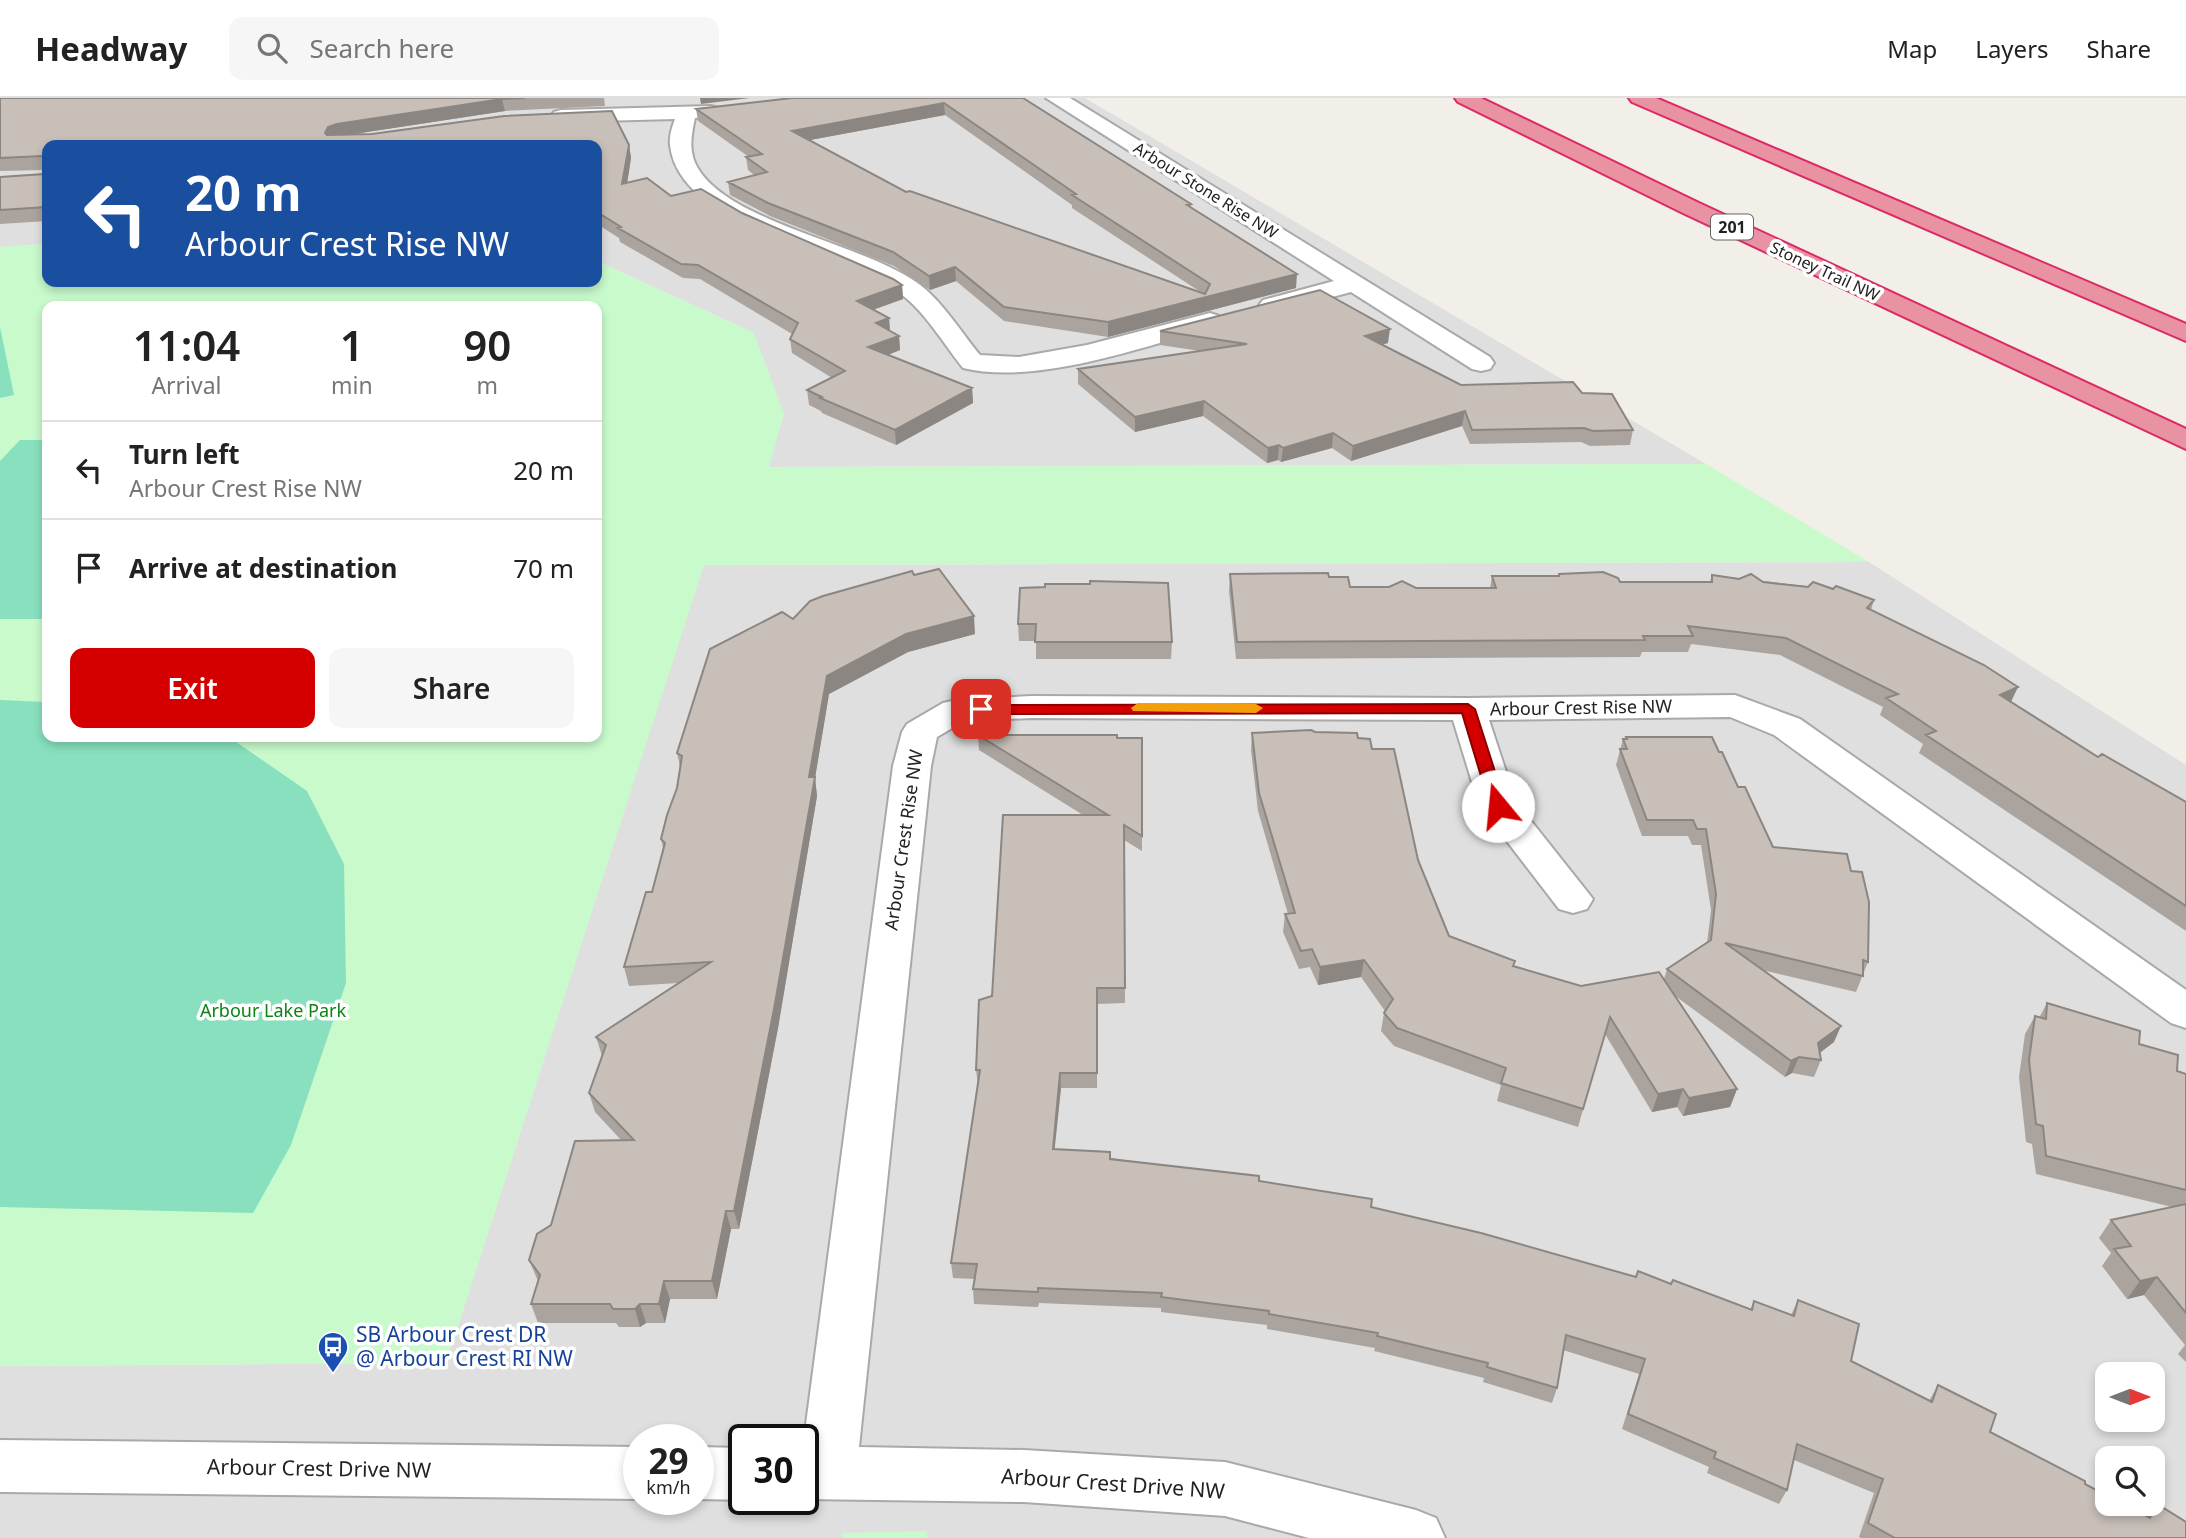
<!DOCTYPE html>
<style>
:root{--surface:#fff;--page:#f6f6f6;--text:#222;--muted:#767676;--line:#e0e0e0;--accent:#d40000}
body{margin:0;font-family:"Noto Sans",sans-serif;background:var(--page);color:var(--text);height:100vh;display:flex;flex-direction:column;font-size:26px;white-space:nowrap}
*{box-sizing:border-box;margin:0}
p{font-size:23px;color:var(--muted)}
.icon{flex:none;width:38px;height:38px;fill:none;stroke:currentColor;stroke-width:2;stroke-linecap:round;stroke-linejoin:round}
.map{position:relative;flex:1;overflow:hidden}
.details{position:absolute;left:42px;top:203px;width:560px;height:441px;display:flex;flex-direction:column;background:var(--surface);border-radius:14px;box-shadow:0 4px 10px #0003}
.details>*{flex:none}
.guide{position:absolute;left:42px;top:42px;width:560px;height:147px;border-radius:14px;box-shadow:0 4px 10px #0003;background:#1a4fa0;color:#fff;overflow:hidden}
.needle{width:46px;rotate:90deg}
.buttons{position:absolute;left:2095px;top:1264px;display:grid;gap:14px}
.buttons a{display:grid;place-items:center;width:70px;height:70px;border-radius:14px;background:var(--surface);box-shadow:0 4px 10px #0003;font-size:35px}
.speed{position:absolute;left:623px;top:1326px;display:flex;gap:14px;font-size:35px;font-weight:700;text-align:center}
.speed>*{display:grid;place-content:center;width:91px;height:91px;border-radius:50%;background:var(--surface);box-shadow:0 4px 10px #0003;line-height:1}
.speed small{font-size:18px;font-weight:400}
.speed .limit{border:4px solid #111;border-radius:10px;background:#fff;color:#111}
.pin{position:absolute;display:grid;place-items:center;width:60px;height:60px;color:#fff;margin:-30px;border-radius:14px;box-shadow:0 4px 10px #0006}
.me{position:absolute;width:77px;margin:-38px;rotate:343deg;stroke-linejoin:round;filter:drop-shadow(0 0 5px #0008)}
.turn{display:flex;align-items:center;gap:24px;height:147px;padding:0 28px;font-size:32px}
.turn .icon{width:91px;height:91px;stroke-width:2.5}
.turn b{display:block;font-size:49px;line-height:60px}
.eta{display:flex;justify-content:space-evenly;align-items:center;height:119px;text-align:center}
.eta b{font-size:42px;font-weight:600;line-height:49px}
.button{display:flex;gap:14px;margin-top:auto;padding:14px 28px}
.button a{flex:1;height:80px;border-radius:14px;background:var(--accent);color:#fff;font-size:28px;font-weight:600;line-height:80px;text-align:center}
.button a+a{background:var(--page);color:var(--text)}
ul{padding:0;list-style:none}
li{display:flex;align-items:center;gap:21px;height:98px;padding:0 28px;border-top:2px solid var(--line)}
li div{flex:1}
li b{display:block;font-size:26px}
li em{font-style:normal}
header{display:flex;align-items:center;gap:42px;box-sizing:border-box;height:98px;padding:0 35px;background:var(--surface);border-bottom:2px solid var(--line)}
header strong{font-size:33px}
nav{display:flex;gap:38px;margin-inline-start:auto;font-size:24px}
.search{width:490px;height:63px;background:var(--page);display:flex;align-items:center;gap:18px;box-sizing:border-box;padding:0 24px;border-radius:14px;color:var(--muted);font-size:26px}
.map>svg:first-child{display:block}
</style>
<header>
<strong>Headway</strong>
<div class="search"><svg class="icon" aria-label="search" viewBox="0 0 24 24"><circle cx="10" cy="10" r="6"/><path d="M15 15l6 6"/></svg>Search here</div>
<nav><a>Map</a><a>Layers</a><a>Share</a></nav>
</header>
<div class="map">
<svg width="2186" height="1440" viewBox="0 0 2186 1440">
<rect width="100%" height="100%" fill="#f2efe9"/>
<path fill="#e0dfdf" fill-rule="evenodd" d="M0,0H1085L1706,366L769,369L754,235L597,163V47H47V146L0,149Z
M1869,464L2186,667V1440H0V1268L446,1265L703,467ZM2107,1276H2152V1321H2107ZM639,1342H698V1402H639ZM744,1342H803V1402H744ZM2107,1360H2152V1405H2107Z"/>
<path fill="#c8facc" fill-rule="evenodd" d="M47,146V184H597V163L754,235L784,316L769,369L1706,366L1869,464L704,467L446,1265L0,1268V149ZM47,208H597V639H47Z
M927,1433V1440H842L843,1435Z"/>
<path fill="#88e0be" d="M0,229L14,297L0,300Z
M20,342H47V521H0V363Z
M0,602L47,604V639H229L307,693L344,766L346,885L291,1047L253,1115L0,1109Z"/>
<g fill="none" stroke-linecap="round" stroke-linejoin="round">
<g stroke="#a9a9a9" stroke-width="4">
<path id="minor" d="M1046,0H1070L1490,259L1494,265L1490,271L1481,273L1472,271L1351,194L1272,215L1263,212L1259,207L1263,202L1334,183Z
M711,8L718,10L721,14L718,18L695,20C691,38 688,56 699,72C733,125 862,146 916,184C942,202 960,233 980,257L1019,259L1087,247L1210,215L1219,218L1223,223L1219,228C1145,248 1037,288 963,270C943,245 926,215 901,196C843,151 679,131 670,47C669,39 672,29 675,21L561,24L554,22L551,18L554,14L561,12Z
M1735,597L1800,621L2186,892V930L2171,925L1774,637L1730,619L1489,622L1516,704L1593,801L1587,811L1573,815L1559,811L1479,707L1453,622L1031,620L964,623L937,639L931,668L859,1349L1024,1352L1225,1364L1416,1412L1436,1420L1445,1440H1309L1225,1418L1024,1404L803,1401V1349L893,668L902,634L907,626L943,605L956,602L1031,598L1468,600Z
M0,1342L639,1349V1401L0,1394Z
M698,1349L744,1350L746,1402L698,1401Z"/>
</g>
<g stroke="#dc2a67" stroke-width="4">
<path id="highway" d="M1455,0H1481L1699,105L2186,331V351L1683,115L1458,4Z
M1629,0H1656L2186,226V243L1632,4Z"/>
</g>
<use href="#minor" fill="#fff" fill-rule="evenodd"/>
<use href="#highway" fill="#e892a2" fill-rule="evenodd"/>
</g>
<path fill="#aba49e" fill-rule="evenodd" d="M0,0H604L605,8L505,13L354,36H372L504,18L612,13L629,47L631,60L627,85L647,80L671,98L701,91L742,115L893,181L902,187L903,201L873,212L889,220L890,233L899,238L900,252L888,257L972,290L973,305L896,347L822,315L821,313L809,307L807,292L832,280L792,255L790,241L792,236L700,181L683,180L620,144L619,140L597,126V47H47V123L0,126V79L44,76V72L0,73Z
M1023,0L1191,106V109L1296,190L1108,239L1004,223L956,183L930,192L894,168L770,118L730,97L728,84L754,77L748,72L746,59H749L698,23L696,11ZM945,17L1072,107V110L1199,193L906,94L810,42Z
M1160,233L1388,245L1382,246L1461,287L1582,295L1633,332L1630,347L1590,348L1581,344L1470,346L1462,328L1351,363L1332,350L1281,364L1278,362L1267,365L1203,318L1135,334L1078,286V271L1200,253L1160,247Z
M1230,476L1329,479L1350,489L1490,490L1492,478H1558L1559,476L1620,484H1710L1712,477L1833,491L1874,502L1871,512L2011,604L2098,659L2186,704V833L1919,655L1923,646L1880,617L1883,609L1780,557L1691,546L1688,554H1642L1640,559L1236,561L1229,493Z
M914,477L975,536L908,554L829,596L815,680L817,698L778,930L739,1131H731L717,1201H670L665,1225H646L640,1229H619L616,1225H538L531,1206L538,1183L529,1162L551,1127L622,1043L595,1014L589,995L602,958L596,939L678,885L629,888L624,869L652,794L663,750L661,741L677,690L680,669L677,655L793,521Z
M1020,490L1172,544L1171,561H1036V543H1019L1018,526Z
M1315,634L1358,640L1372,651L1449,838L1514,868L1581,888L1664,881L1667,871L1707,845L1711,812L1701,747H1692L1688,738H1642L1616,667L1623,641H1626V639L1719,654L1773,749L1868,864L1856,894L1762,872L1834,944L1820,955L1821,962L1814,979L1792,975L1785,979L1674,897L1737,991L1730,1009L1683,1018L1677,1009L1652,1014L1605,936L1578,1029L1497,1003L1501,987L1394,948L1381,933L1384,915L1385,913L1361,879L1318,887L1310,869L1299,871L1283,834L1285,816H1288L1258,713L1251,652L1252,635Z
M978,637L1142,738V753L1124,742L1125,905L1097,906V990H1061L1054,1051L1259,1083L1371,1109L1636,1179L1671,1186L1750,1212L1754,1203L1791,1217L1798,1202L1851,1263L1929,1303L1938,1287L1990,1334L2085,1386L2146,1418L2157,1406L2186,1440H1861L1859,1439L1874,1395L1794,1362L1787,1392L1779,1406L1707,1375L1709,1369L1622,1331L1639,1276L1563,1252L1557,1290L1552,1305L1483,1284L1484,1280L1374,1253L1375,1250L1267,1231V1227L1161,1214V1210L1039,1205L1038,1209L974,1206L973,1191L974,1181L953,1180L951,1165L978,988L976,972L992,898L1083,717L979,652Z
M2047,905L2139,946L2177,973L2186,976V1264L2178,1256L2185,1247L2144,1197L2127,1201L2102,1168L2111,1155L2099,1140L2111,1122L2172,1109L2036,1076L2032,1046L2026,1044L2019,979L2025,936L2035,918L2039,920Z"/>
<path fill="#8b8681" d="M700,0H750L701,6Z
M502,1L505,13L341,38L332,41L325,35L328,29L337,26Z
M944,5L945,17L794,45L792,33Z
M629,47L631,60L625,99L622,86Z
M955,169L956,183L930,192L929,178Z
M1297,176L1296,190L1108,239V224Z
M902,187L903,201L858,217L857,203Z
M889,220L890,235L876,225Z
M1390,231L1388,245L1363,252L1365,238Z
M899,238L900,252L870,264L868,249Z
M972,290L973,305L896,347L895,332Z
M1204,303L1203,318L1135,334V319Z
M1465,313L1462,328L1351,363L1353,348Z
M1333,335L1332,350L1281,364L1283,350Z
M1279,347L1278,362L1267,365L1268,350Z
M974,518L975,536L908,554L829,596L815,680L817,698L778,930L739,1131L734,1113L827,578L906,536Z
M2018,589L2010,606L2000,597Z
M1364,862L1361,879L1318,887L1320,869Z
M1841,928L1834,944L1811,961L1818,945Z
M1799,959L1792,975L1785,979L1791,963Z
M1060,975L1061,990L1053,1067V1051Z
M1683,991L1677,1009L1652,1014L1658,996Z
M1737,991L1730,1009L1683,1018L1689,1000Z
M726,1113L731,1131L717,1201L712,1183Z
M2157,1179L2144,1197L2127,1201L2140,1183Z
M664,1183L670,1201L665,1225L659,1206Z
M640,1206L646,1225L640,1229L635,1211Z"/>
<path fill="#c7bfb8" stroke="#8b8681" stroke-width="2" fill-rule="evenodd" d="M0,0H525L502,1L337,26L328,29L325,35L327,37L372,36L504,18L612,13L629,47L622,86L647,80L671,98L701,91L742,115L893,181L902,187L857,203L889,220L876,225L899,238L868,249L972,290L895,332L820,300L822,299L807,292L845,273L790,241L798,225L698,167L681,166L618,130L621,129L597,114V47H47V109L0,112V79L44,76V61L42,58L0,60Z
M792,0H1023L1191,106L1187,107L1297,176L1108,224L1004,209L955,169L929,178L893,154L768,105L728,84L767,74L746,59L762,56L696,11ZM944,5L1076,96L1072,97L1210,186L1205,196L910,93L906,94L792,33Z
M1320,192L1390,231L1365,238L1461,287L1573,284L1582,295L1612,296L1633,332L1593,333L1584,330L1472,332L1465,313L1353,348L1333,335L1283,350L1279,347L1268,350L1204,303L1135,319L1078,271L1247,246L1160,233Z
M939,471L974,518L906,536L827,578L809,679H815L774,911L734,1113H726L712,1183H664L659,1206H640L635,1211H613L610,1206H531L540,1177L529,1162L537,1136L551,1127L575,1043L634,1042L589,995L606,947L596,939L711,864L624,869L646,794H652L665,745L661,741L667,717L677,690L682,658L677,655L710,551L782,514L793,521L810,503L823,498L912,473L914,477Z
M1603,474L1618,480L1620,484H1712V477L1739,481L1751,476L1763,484L1808,489L1813,484L1833,491L1836,488L1874,502L1867,510L1984,567L2018,589L2000,597L2098,659L2102,656L2186,704V808L1926,637L1936,633L1886,600L1898,596L1786,540L1688,528L1693,538H1643L1645,542L1237,544L1230,476L1328,475L1329,479H1348L1350,489H1389L1402,483L1416,490H1496L1492,478H1559V476Z
M1090,483L1168,485L1172,544H1035L1036,526H1018L1020,490L1045,489V486H1090Z
M1311,632L1315,634L1357,635L1358,640L1370,641L1372,651H1394L1418,762L1449,838L1515,863L1513,868L1581,888L1659,874L1737,991L1689,1000L1683,991L1658,996L1610,919L1583,1011L1501,985L1506,970L1397,930L1384,915L1393,901L1364,862L1320,869L1312,851L1301,853L1285,816L1295,815L1259,695L1252,635Z
M978,637H1117V640H1142V738L1124,727L1125,890H1097V975H1060L1053,1051L1110,1054V1061L1259,1078V1083L1372,1101L1371,1109L1481,1135L1636,1179L1638,1173L1671,1186L1673,1182L1752,1212L1754,1203L1794,1218L1798,1202L1859,1226L1851,1263L1932,1304L1938,1287L1996,1316L1990,1334L2085,1383V1386L2107,1398V1405H2122L2150,1420L2157,1406L2186,1424V1440H1895L1868,1425L1883,1381L1797,1346L1787,1392L1714,1360L1716,1354L1628,1316L1645,1261L1566,1237L1557,1290L1487,1269L1488,1265L1377,1238L1378,1235L1269,1216V1213L1161,1199L1162,1195L1038,1190V1194L973,1191L977,1166L951,1165L980,972H976L979,902L992,898L1003,717H1108Z
M1626,639H1712L1719,654H1722L1738,689H1745L1773,749L1847,756L1851,773L1862,774L1869,804L1868,864L1863,862V878L1725,845L1841,928L1818,945L1821,962L1799,959L1791,963L1667,871L1711,842L1716,796L1706,731H1697L1693,722H1647L1620,651H1627L1623,641H1627Z
M2047,905L2140,933L2139,946L2178,957L2177,973L2186,976V1092L2046,1058L2043,1028L2036,1026L2029,962L2035,918L2046,921Z
M2186,1106V1215L2157,1179L2140,1183L2114,1151L2131,1148L2111,1122Z"/>
<path fill="#d40000" stroke="#8a0000" stroke-width="2" d="M1468,606L1475,611L1506,708L1503,711H1492L1490,708L1462,615L981,616L974,611L981,607Z"/>
<path fill="#f59e0b" d="M1138,605L1256,606L1263,610L1256,615L1133,613L1131,610Z"/>
<defs>
<g id="bus-pin" transform="scale(1.575)"><path d="M0 17L-7.5 6A9.5 9.5 0 1 1 7.5 6Z" fill="#1a4fb4" stroke="#fff"/><path d="M-5-6H5V4H4V6H2V4H-2V6H-4V4H-5ZM-3.5-4V0h7V-4ZM-3.5 1.2v1.5H-2V1.2ZM2 1.2v1.5H3.5V1.2Z" fill="#fff"/></g>
</defs>
<g fill-rule="evenodd">
<use href="#bus-pin" x="333" y="1249"/>
</g>
<g text-anchor="middle" stroke-width="7" stroke-linejoin="round" paint-order="stroke">
<g font-size="16" fill="#222" stroke="#fff">
<text transform="translate(1206 92) rotate(32)" y="6">Arbour Stone Rise NW</text>
<text transform="translate(1825 173) rotate(25)" y="6">Stoney Trail NW</text>
</g>
<rect fill="#fff" stroke="#646464" stroke-width="2" x="1711" y="116.5" width="42" height="25" rx="5"/>
<g font-size="16" font-weight="bold" fill="#222">
<text x="1732" y="135">201</text>
</g>
<g font-size="18" fill="#222" stroke="#fff">
<text transform="translate(1581 610) rotate(-1)" y="6">Arbour Crest Rise NW</text>
<text transform="translate(904 742) rotate(-82)" y="6">Arbour Crest Rise NW</text>
</g>
<g font-size="18" fill="#0c8416" stroke="#fff">
<text x="273" y="919">Arbour Lake Park</text>
</g>
<g font-size="21" fill="#164399" stroke="#fff" text-anchor="start">
<text x="356" y="1244">SB Arbour Crest DR<tspan x="356" dy="24">@ Arbour Crest RI NW</tspan></text>
</g>
<g font-size="21" fill="#222" stroke="#fff">
<text transform="translate(319 1371) rotate(1)" y="7">Arbour Crest Drive NW</text>
<text transform="translate(1113 1386) rotate(4)" y="7">Arbour Crest Drive NW</text>
</g>
</g>
</svg>
<div class="buttons">
<a><svg class="needle" viewBox="-14 -14 28 28"><path d="M0-13l5 13h-10z" fill="#e53935"/><path d="M0 13l5-13h-10z" fill="#767676"/></svg></a>
<a><svg class="icon" aria-label="search" viewBox="0 0 24 24"><circle cx="10" cy="10" r="6"/><path d="M15 15l6 6"/></svg></a>
</div>
<div class="speed"><div>29<small>km/h</small></div><div class="limit">30</div></div>
<div class="pin" style="left:981px;top:611px;background:#d93025"><svg class="icon" aria-label="arrive" viewBox="0 0 24 24"><path d="M6 21V4h12l-3 4 3 4H6"/></svg></div>
<svg class="me" style="left:1498px;top:708px" viewBox="-20 -20 40 40"><circle r="19" fill="#fff"/><path d="M0-13L10 11 0 6-10 11z" fill="#d40000"/></svg>
<div class="guide">
<div class="turn"><svg class="icon" aria-label="left" viewBox="0 0 24 24"><path d="M17 20v-9H6M10 6l-5 5 5 5"/></svg><div><b>20 m</b>Arbour Crest Rise NW</div></div>
</div>
<section class="details">
<div class="eta">
<div><b>11:04</b><p>Arrival</p></div>
<div><b>1</b><p>min</p></div>
<div><b>90</b><p>m</p></div>
</div>
<ul>
<li><svg class="icon" aria-label="left" viewBox="0 0 24 24"><path d="M17 20v-9H6M10 6l-5 5 5 5"/></svg><div><b>Turn left</b><p>Arbour Crest Rise NW</p></div><em>20 m</em></li>
<li><svg class="icon" aria-label="arrive" viewBox="0 0 24 24"><path d="M6 21V4h12l-3 4 3 4H6"/></svg><div><b>Arrive at destination</b></div><em>70 m</em></li>
</ul>
<div class="button"><a>Exit</a><a>Share</a></div>
</section>
</div>
